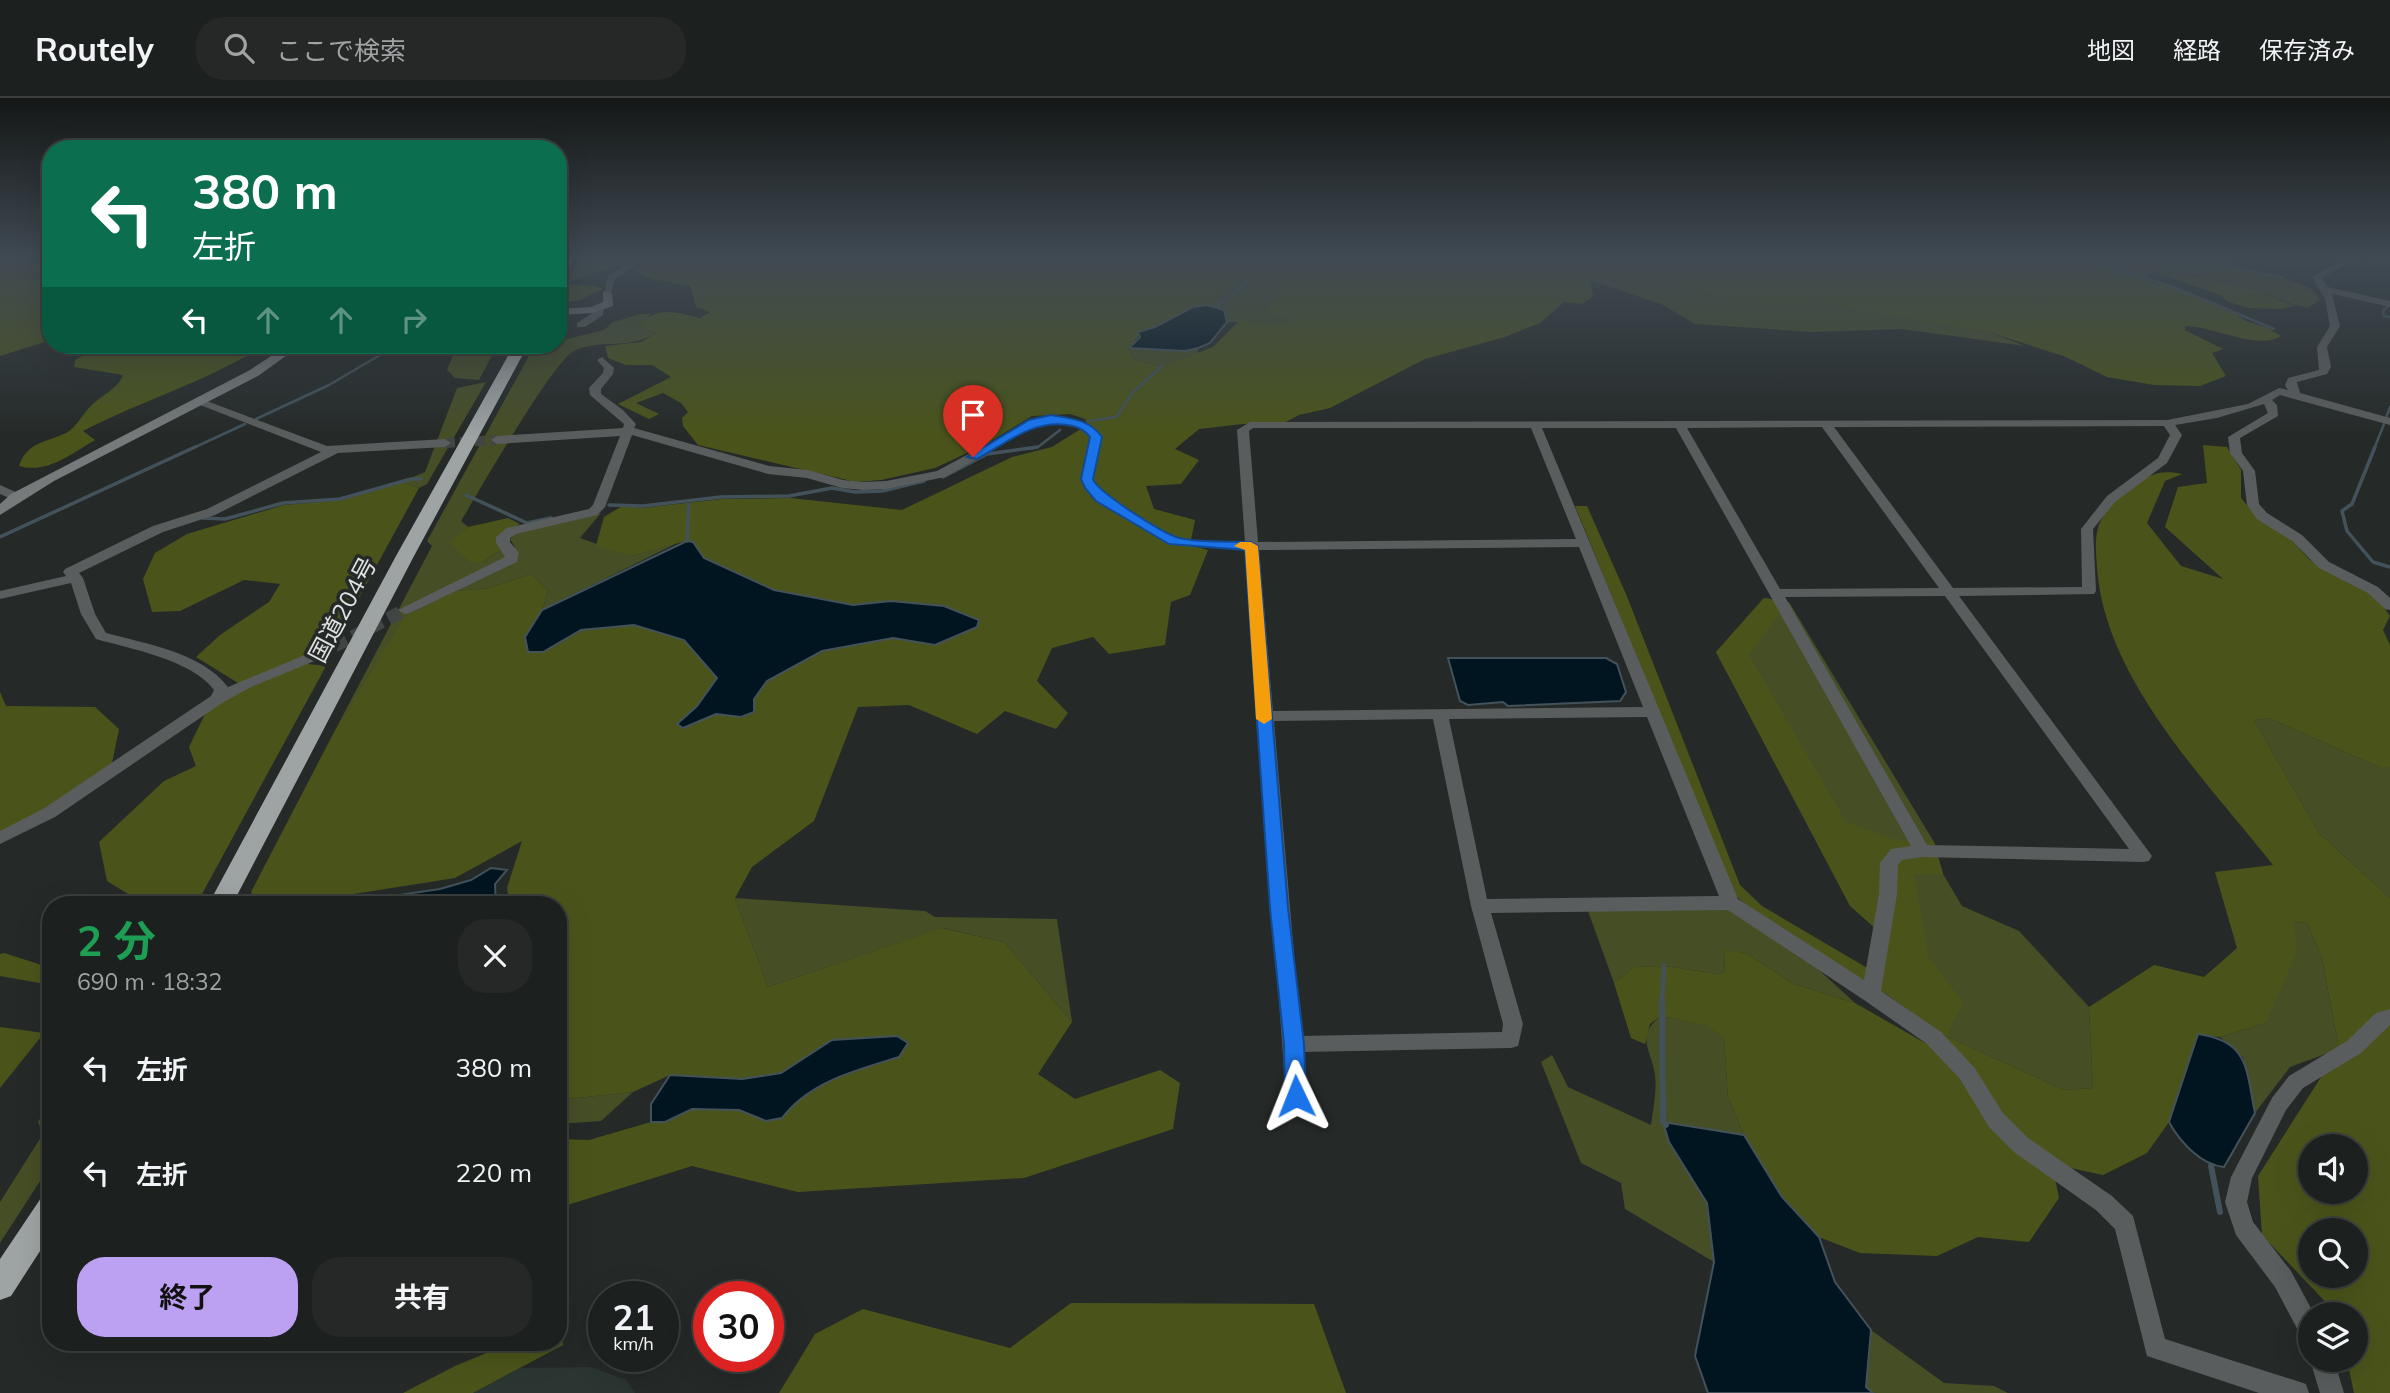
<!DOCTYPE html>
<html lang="ja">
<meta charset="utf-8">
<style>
:root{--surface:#1c201e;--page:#252827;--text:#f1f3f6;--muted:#a0a3a4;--line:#3a3e3c;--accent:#bca0f2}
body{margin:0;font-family:Mulish,"Noto Sans JP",sans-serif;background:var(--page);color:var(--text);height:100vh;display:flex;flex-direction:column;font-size:26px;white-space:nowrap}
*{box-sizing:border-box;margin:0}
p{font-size:23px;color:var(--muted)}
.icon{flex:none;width:38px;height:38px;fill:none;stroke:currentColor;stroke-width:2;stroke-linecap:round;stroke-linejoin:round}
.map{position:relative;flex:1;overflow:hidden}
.panel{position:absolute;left:42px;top:798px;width:525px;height:455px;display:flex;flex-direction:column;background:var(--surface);border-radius:28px;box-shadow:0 7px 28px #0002,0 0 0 2px var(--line)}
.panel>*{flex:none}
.guide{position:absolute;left:42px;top:42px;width:525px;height:214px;border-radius:28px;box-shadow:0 7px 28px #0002,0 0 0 2px var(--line);background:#0b6e4f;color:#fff;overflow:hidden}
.buttons{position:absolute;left:2298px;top:1036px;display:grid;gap:14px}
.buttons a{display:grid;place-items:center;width:70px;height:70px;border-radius:50%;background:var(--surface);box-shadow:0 7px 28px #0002,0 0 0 2px var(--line);font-size:35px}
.speed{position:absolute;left:588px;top:1183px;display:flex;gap:14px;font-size:35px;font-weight:700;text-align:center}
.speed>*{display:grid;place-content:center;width:91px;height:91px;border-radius:50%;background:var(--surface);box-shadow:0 7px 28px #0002,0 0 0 2px var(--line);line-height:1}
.speed small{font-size:18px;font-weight:400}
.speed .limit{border:10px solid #d22;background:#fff;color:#111}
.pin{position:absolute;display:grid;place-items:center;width:60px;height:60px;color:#fff;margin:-72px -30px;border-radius:50% 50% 50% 0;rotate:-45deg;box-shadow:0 0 7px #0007}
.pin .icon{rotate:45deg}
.me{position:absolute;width:77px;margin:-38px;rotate:358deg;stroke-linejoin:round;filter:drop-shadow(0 0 5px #0008)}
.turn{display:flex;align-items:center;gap:24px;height:147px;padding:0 35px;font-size:32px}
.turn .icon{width:91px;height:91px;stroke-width:2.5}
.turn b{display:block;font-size:49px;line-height:60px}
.lanes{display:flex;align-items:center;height:66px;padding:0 35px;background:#0003;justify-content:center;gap:35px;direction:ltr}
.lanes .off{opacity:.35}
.round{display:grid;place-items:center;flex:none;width:74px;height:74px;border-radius:28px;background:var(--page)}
.summary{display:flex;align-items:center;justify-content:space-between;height:119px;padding:0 35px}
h1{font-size:42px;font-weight:700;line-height:52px;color:#1e9e55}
.button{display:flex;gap:14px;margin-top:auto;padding:14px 35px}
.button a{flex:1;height:80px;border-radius:28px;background:var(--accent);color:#111;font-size:28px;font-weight:700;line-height:80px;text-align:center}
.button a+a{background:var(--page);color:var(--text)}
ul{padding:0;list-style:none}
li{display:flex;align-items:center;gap:21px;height:105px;padding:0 35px}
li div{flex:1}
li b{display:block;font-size:26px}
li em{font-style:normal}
header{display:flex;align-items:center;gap:42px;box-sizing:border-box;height:98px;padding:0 35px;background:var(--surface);border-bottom:2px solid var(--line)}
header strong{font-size:33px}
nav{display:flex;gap:38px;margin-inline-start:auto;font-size:24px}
.search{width:490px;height:63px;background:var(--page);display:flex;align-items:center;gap:18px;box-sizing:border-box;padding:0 24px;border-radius:28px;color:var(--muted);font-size:26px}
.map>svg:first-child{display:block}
</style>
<header>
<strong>Routely</strong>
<div class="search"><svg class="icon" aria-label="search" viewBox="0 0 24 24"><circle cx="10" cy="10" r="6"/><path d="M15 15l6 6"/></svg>ここで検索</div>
<nav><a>地図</a><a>経路</a><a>保存済み</a></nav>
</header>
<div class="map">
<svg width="2390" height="1295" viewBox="0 0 2390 1295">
<rect width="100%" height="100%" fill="#252a28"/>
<path fill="#2b3632" d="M591,1269L626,1282L635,1295H473L521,1270Z"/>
<path fill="#464e26" d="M601,158H638L630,164L569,183L575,167Z
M2171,158H2228V169C2251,176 2311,178 2320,202L2308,210C2288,207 2271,196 2251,191C2217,182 2184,177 2151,163L2174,161Z
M2088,160L2155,174L2142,181L2080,161Z
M1271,167L1281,171L1274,178L1286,222L1280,225L1227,224L1224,212L1208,207L1231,187Z
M1597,180L1650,187L1665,185L1693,190L1712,199L1792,208L1819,205L1883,215L1992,235L2025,248L1902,231L1811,234L1695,226L1661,206L1591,183Z
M641,216H651L637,227L656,235C627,253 601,240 574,253C553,263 478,395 461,423L468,429L450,444L483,464L500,452L515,449L510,441L518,432L601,415L580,440L631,458L677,445L542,512L548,493L532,476L489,490L456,493L331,640L432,448L427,443L535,247H558V230L563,232L567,241L604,232L613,224Z
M497,248L479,282L455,280L447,272L453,257Z
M1129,250L1185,253L1198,250V255L1161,269L1133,261Z
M486,284L427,386L419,390L401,384L425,374L457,290Z
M1764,500L1789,504L1934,744L1943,776L1962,808L2019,833L2089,909L2093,990L2064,992L1946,938L1899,849L1851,808L1716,554Z
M2269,620L2379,669H2390V800L2319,735L2254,622Z
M735,800L925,813L935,819L1057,821L1072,924L1004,844L943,830L768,889Z
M1729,810L1808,862L1855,905L1794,886L1746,855L1724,853L1725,873L1719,876L1664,868L1634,869L1614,885L1588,813Z
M2294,824L2307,825L2322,860L2339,951L2290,969L2255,1015L2243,959L2220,939L2266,925Z
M1661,918L1709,928L1724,941L1728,999L1744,1037L1664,1024L1669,1044L1707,1104L1714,1164L1625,1111L1621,1085L1581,1065L1541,964L1552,957L1568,989L1651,1027C1653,1012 1657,992 1655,977C1652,952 1634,939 1661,918Z
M633,994L601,1023L558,1026V1002Z
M51,1003V1066L0,1145V1104L43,1036L38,1024Z
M1871,1232L1944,1285L1994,1288L2008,1295H1873L1866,1289Z"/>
<path fill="#4a541a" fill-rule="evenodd" d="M0,158H51V242L0,258Z
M650,158H2170L2175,162L2153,164L2177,174L2255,192L2295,208L2281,211L2249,210L2229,204L2220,197L2155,174L2088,160L2081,161L2098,169L2180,192L2232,213L2246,223L2268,230L2281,238C2258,253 2213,228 2185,228V232L2223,251L2212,255L2226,278L2200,288L2154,287L2107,279L2066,259L1992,235L1819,205L1792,208L1742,205L1712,199L1693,190L1665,185L1650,187L1597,180L1591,183L1593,198L1583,206L1564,204L1540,225L1505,239L1425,261L1330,310L1299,317L1282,326H1243L1199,331L1175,351L1199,362L1181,386L1146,388L1154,411L1195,422L1190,447L1208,452L1190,497L1171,504L1165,547L1109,556L1093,539L1052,550L1037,583L1068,615L1056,631L1005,613L977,636L909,607L858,609L814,723L752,769L735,800L768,889L942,830L1004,844L1072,924L1038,976L1075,1001L1160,972L1180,985L1173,1031L1024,1080L798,1094L692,1068L558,1110V1041L589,1042L651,1024H665L692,1011L739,1012L793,1006L837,977L899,959L832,942L781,975L742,981L670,977L633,994L558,1002V807H510L507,790L522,743L455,780L284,807H256L251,794L331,640L405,519L456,493L489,490L532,476L548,493L542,512L525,539L543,554L581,532L634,527L684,542L718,580L697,608L677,626L683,630L716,616L741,619L767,583L822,553L893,540L935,547L891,503L853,507L774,492L704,460L693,444L686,443L631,458L596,448L604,419L624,407L642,410L722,401L790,400L902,412L1012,359L1052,349L1087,327L1085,321L1070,316L1032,318L988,345L935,370L881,382L856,384L698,347L683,328L682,320L688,314L681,305L663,295L636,305L659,316L649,321L618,306L671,279L652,267H626L608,260L605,248L641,244L656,235L637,227C661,208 672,214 700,220L710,214L696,209L690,188L651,181L635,173ZM1271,167L1280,171L1274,178L1279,198L1266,212L1286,222L1281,225L1239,223L1213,249L1161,269L1133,261L1129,250L1143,232L1155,229L1193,209L1208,207L1231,187Z
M565,186L596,188L603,191L578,203L558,204Z
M102,247H265C208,283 143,302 83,333L95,342C71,356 47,376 19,368C27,344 45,345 66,335C76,330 83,315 92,307C103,296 118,291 123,277L74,269L75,262Z
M2203,347L2227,349L2241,372V400L2256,418L2288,439L2310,462L2374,496L2390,518L2383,532L2390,547V669H2379L2269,620L2254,622L2319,735L2390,800V1295H2354L2347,1262H2356V1216H2337L2262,1137L2258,1078L2339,951L2322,860L2307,825L2294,824L2297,854L2266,925L2220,939L2198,937L2169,1024L2147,1055L2103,1077L2052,1066L2059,1100L2029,1144L1978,1139L1937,1158L1860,1155L1819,1139L1782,1099L1744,1037L1728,999L1724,941L1708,928L1661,918L1650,926L1645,946L1631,940L1614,885L1634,869L1664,868L1719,876L1725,873L1724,852L1746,855L1794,886L1855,905L1925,945L1945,938L1886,896L1761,821L1734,796L1575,408H1587L1626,496L1740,787L1762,808L1869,871L1876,831L1850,808L1716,554L1764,500L1776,502L1780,515L1749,557L1846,724L1895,742L1934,744L1943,776L1914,777L1929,860L1963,904L1946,938L2064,992L2093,990L2089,909L2154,867L2204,879L2237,850L2215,774L2273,767C2206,682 2105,582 2097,470C2095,440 2093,424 2117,402C2138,384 2152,369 2182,376L2165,383L2147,425L2181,468L2223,481L2165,429L2178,389L2207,385ZM2310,1048H2356V1094H2310ZM2310,1132H2356V1178H2310Z
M401,384L419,390L337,540L311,554L308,566L326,568L196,807H146L107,783L99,744L164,683L196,668L189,649L208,610L243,588L196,559L220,537L269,504L280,486L244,482L180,513L152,514L143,481L155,455L187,436L284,407L342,402Z
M508,420L520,426L507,432L499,441L500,452L483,464H470L449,444L468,429Z
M0,594L6,608L95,609L119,631L112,665L44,714L0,735Z
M4,855L51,870V887L0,878V856Z
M0,929L44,935L0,990Z
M1071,1205L1314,1206L1346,1295H779L815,1236L863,1211L1010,1250Z
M559,1225L563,1247L473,1295H403L455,1268L513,1244H558Z"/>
<path fill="#001520" stroke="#43525a" stroke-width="2" d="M1208,207L1224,212L1227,224L1210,245L1198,250L1185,253L1129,250L1140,239L1138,234L1155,229L1193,209Z
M687,443L693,444L704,460L774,492L853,507L891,503L944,508L979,522L977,529L935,547L893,540L822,553L767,583L754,601V614L741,619L716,616L683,630L677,626L697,608L717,580L684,542L634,527L581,532L543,554H528L525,539L542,512Z
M1448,560H1606L1617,566L1626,594L1620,603L1508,608L1503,604L1468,607L1460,603Z
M491,770L507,772L495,786L496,807H392V798L440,791L471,782Z
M2198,936C2250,943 2246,973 2255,1015L2224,1069C2201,1067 2180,1044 2169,1024Z
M897,938L908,945L899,959C857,972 810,983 782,1020L766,1023L739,1012L692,1011L665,1024H651V1006L670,977L742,981L781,975L832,942Z
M1663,1024L1744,1037L1782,1099L1819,1139L1835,1184L1871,1232L1866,1289L1873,1295H1708L1695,1258L1714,1164L1707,1105L1669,1044Z"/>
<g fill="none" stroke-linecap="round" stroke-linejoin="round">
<path stroke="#43525a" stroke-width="2.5" d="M2090,158L2108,169L2176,190L2274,231
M2182,158L2284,180
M2389,207L2383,213L2384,218L2390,219
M1217,208L1249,183
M2386,320L2390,309
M256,321L329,287L397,247
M1088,323L1116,319L1133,294L1163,267
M191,351L245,326
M1029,351L1038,349L1060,332
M2374,351L2384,326"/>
<path stroke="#43525a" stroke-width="3.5" d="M2375,349L2352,406L2342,413L2347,433L2373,464L2390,469
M943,379L987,356L1037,349
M466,397L527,425L551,420
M609,407L643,408L721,399L789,398L832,390L855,394L882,393L924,383
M203,420L225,421L283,405L340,401L411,381H421
M0,439L195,349
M687,443L689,403"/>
<path stroke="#43525a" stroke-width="4.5" d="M1662,904L1664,868"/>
<path stroke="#43525a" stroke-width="6" d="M1662,902L1663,1024L1666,1027
M2211,1068L2220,1114"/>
<path stroke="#414644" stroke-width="10" stroke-dasharray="10 5" stroke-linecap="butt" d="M445,345L497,342"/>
<path stroke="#414644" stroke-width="13" stroke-dasharray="13 7" stroke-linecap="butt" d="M317,557L405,512"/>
<path fill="#5a5d5d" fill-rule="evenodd" d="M638,158H649L615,181L610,197H604L608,178Z
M2349,158H2361L2322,180L2328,189L2390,203V209L2332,196L2340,228L2327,249L2331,269L2327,276L2297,284L2300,295L2390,320V327L2280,297L2272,302L2277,307L2278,318L2240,340L2242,355L2255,373L2259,406L2267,415L2302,437L2329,464L2378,489L2390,500V512L2385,511L2368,495L2319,470L2292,443L2257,421L2247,407L2243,373L2230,355L2228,339L2268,315L2264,306L2217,320L2175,327L2182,337L2167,365L2115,404L2093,431L2096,493L2094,496L1959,498L2152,758L2149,763L2143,764L1922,759L1902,762L1898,767L1897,796L1881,893L1941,934L1974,969L2003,1015L2028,1040L2112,1098L2133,1118L2165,1241L2297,1283L2306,1286L2309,1295H2259L2147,1258L2115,1131L2096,1112L2014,1054L1989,1029L1960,981L1927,946L1864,902L1728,812L1491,815L1523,926L1518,948L1511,950L1302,954L1306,998L1303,1004L1296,1007L1289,1004L1286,998L1246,452L1169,447L1097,403L1085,391L1081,381L1090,339L1086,333L1065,326L1036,327L945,379L886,391L863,392L842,390L807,380L768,376L632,337L605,409L597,417L516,436L510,440V444L519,455L517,464L410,515L405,516L398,512L505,459L496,445V439L507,430L589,411L593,407L620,338L497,346L491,342L497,338L623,330L624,326L590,297L589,290L603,275L604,270L597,262L602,259L614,270L613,276L601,291V296L623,312L636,326L634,330L769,368L808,372L843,382L863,384L886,383L937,373L1033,321L1070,320L1094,329L1102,339L1093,381C1097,394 1164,437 1179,440C1199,445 1224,443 1245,444L1237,332L1250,324L2167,322L2248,306L2279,290L2288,292L2285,287L2288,280L2319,272L2317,249L2330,228L2325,201L2312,179ZM2164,328L2170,337L2158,360L2107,398L2081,431L2082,489L1953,490L1834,329ZM1822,329L1939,490L1780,491L1687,330ZM1253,330H1531L1576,441L1258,444L1249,333ZM1542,330H1676L1911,748L1891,751L1880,765L1879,796L1864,882L1738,801ZM1579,449L1643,609L1273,613L1259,452ZM1945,498L2129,751L1927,747L1785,499ZM1647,619L1719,798L1487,801L1449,621ZM1433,621L1471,808L1503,926L1502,934L1301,938L1274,623Z
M2363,158L2390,161V167L2365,160Z
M596,209H604L603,217L585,229H577V225L594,214Z
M199,300L327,348L445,341L451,345L445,349L338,355L215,417L163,434L79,475L83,480L95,516L106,535C146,546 201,554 228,589L312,554H322L324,557L322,560L251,589L222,605L55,719L0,746V733L43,711L211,598L214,592C192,562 131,551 96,541L81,516L71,485L0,501V493L66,478L63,474L65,471L153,428L207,411L321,354L195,305L193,303Z
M0,387L20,396L22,399L16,403L0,396Z
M2390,911V927L2361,955L2303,990L2286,1012L2252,1080L2247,1104L2253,1124L2291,1173L2314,1216H2310V1244L2302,1240L2275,1189L2236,1137L2225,1104L2231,1079L2272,1000L2289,978L2347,943L2376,915Z
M2310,1262H2334L2344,1295H2320Z"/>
<path fill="#767a7a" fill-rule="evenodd" d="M603,193L612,195L613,208L593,215L558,217V211L591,209L603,204Z
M288,247H301L258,278L54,383L0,417V406L11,396L250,272Z"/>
<path fill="#9ea4a4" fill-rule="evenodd" d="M563,158H575L563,181L558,182V166Z
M514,247H528L414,458L232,807H208L396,458Z
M51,1096V1136L11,1198L0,1202V1161L41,1100Z"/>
</g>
<linearGradient id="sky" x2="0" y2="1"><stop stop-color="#141716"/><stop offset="0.47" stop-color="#404a53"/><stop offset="1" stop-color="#404a53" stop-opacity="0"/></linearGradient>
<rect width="2390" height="339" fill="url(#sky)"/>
<path fill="#1a73e8" stroke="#114b97" stroke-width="2" d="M1051,317C1072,321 1089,321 1102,339L1093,381C1097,394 1164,436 1179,440C1201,445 1228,443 1251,444L1258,448L1288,810L1304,946L1306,998L1303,1004L1296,1007L1288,1004L1285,998L1284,946L1270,810L1245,452L1169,446L1096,403L1085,390L1081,381L1090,339C1084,331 1077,328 1067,327C1033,322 1006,345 977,361L967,359L1029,322Z"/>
<path fill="#f59e0b" d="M1251,444L1258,448L1272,621L1264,626L1256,621L1245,452L1234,448L1240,444Z"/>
<g text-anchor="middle" stroke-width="7" stroke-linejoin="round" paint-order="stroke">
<g font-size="24" fill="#dfe2e1" stroke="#252a28">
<text transform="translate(343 512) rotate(-62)" y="8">国道204号</text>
</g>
</g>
</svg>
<div class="buttons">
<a><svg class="icon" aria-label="sound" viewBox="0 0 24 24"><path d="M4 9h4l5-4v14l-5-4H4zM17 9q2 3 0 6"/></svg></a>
<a><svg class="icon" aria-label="search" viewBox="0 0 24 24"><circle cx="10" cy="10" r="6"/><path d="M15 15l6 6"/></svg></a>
<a><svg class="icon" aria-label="layers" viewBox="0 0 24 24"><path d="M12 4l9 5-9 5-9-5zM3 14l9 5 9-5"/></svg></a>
</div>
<div class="speed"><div>21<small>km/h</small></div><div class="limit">30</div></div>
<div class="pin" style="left:973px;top:359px;background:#d93025"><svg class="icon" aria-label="arrive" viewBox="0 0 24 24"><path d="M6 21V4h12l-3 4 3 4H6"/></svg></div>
<svg class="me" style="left:1296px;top:998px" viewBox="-20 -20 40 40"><path d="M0-17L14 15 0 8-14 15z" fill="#1a73e8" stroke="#fff" stroke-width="4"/></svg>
<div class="guide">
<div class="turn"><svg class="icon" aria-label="left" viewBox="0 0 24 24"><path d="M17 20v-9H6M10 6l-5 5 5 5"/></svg><div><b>380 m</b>左折</div></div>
<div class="lanes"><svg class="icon" aria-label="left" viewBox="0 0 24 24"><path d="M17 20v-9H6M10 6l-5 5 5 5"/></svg><svg class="icon off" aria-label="ahead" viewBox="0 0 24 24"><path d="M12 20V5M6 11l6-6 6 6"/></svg><svg class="icon off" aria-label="ahead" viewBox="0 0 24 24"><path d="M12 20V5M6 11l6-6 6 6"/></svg><svg class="icon off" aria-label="right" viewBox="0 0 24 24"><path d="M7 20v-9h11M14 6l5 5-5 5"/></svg></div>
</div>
<section class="panel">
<div class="summary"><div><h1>2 分</h1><p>690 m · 18:32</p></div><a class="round"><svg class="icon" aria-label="close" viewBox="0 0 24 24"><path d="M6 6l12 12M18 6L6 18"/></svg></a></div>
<ul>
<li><svg class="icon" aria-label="left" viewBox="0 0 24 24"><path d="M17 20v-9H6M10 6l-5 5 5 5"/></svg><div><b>左折</b></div><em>380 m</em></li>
<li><svg class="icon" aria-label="left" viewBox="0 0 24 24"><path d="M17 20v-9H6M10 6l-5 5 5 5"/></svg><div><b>左折</b></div><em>220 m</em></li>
</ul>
<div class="button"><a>終了</a><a>共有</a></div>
</section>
</div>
